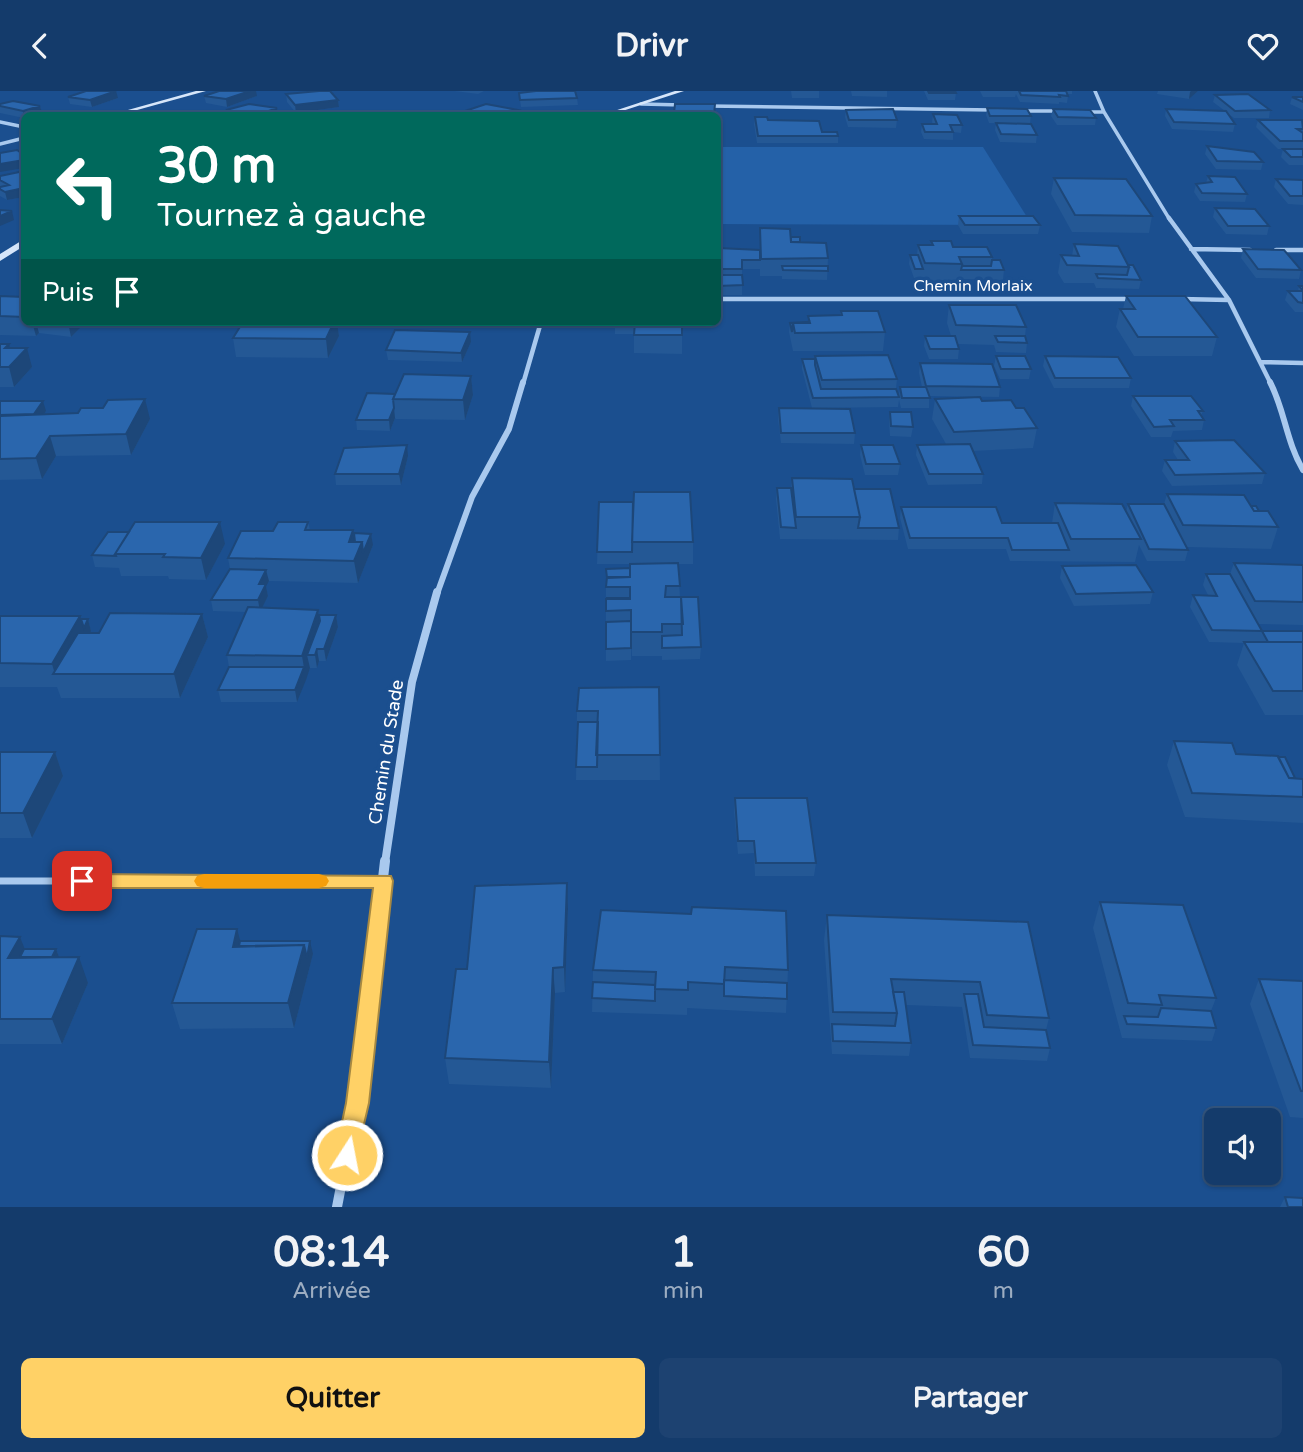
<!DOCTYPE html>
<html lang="fr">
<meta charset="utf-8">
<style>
:root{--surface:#143b6b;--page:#1d4271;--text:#f1f3f6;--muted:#9dadc1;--line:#33557e;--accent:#ffd166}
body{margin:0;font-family:"Varela Round",sans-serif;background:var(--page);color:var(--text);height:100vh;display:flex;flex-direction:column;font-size:26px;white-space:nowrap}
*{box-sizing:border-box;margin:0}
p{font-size:23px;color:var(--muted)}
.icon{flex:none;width:38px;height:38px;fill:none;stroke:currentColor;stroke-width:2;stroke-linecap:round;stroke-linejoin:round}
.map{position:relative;height:1116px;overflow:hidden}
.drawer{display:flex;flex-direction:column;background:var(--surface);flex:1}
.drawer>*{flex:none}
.guide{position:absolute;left:21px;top:21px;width:700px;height:214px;border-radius:10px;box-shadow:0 2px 5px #0004,0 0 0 2px var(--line);background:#00695c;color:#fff;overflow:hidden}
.buttons{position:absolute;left:1204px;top:1017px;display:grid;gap:14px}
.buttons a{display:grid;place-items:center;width:77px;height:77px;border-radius:10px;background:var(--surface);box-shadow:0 2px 5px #0004,0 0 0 2px var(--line);font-size:35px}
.pin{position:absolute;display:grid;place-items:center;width:60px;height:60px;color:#fff;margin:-30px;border-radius:14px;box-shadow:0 4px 10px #0006}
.me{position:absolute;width:77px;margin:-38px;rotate:11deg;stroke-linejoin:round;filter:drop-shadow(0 0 5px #0008)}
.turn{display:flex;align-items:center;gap:24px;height:147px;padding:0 21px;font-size:32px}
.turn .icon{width:91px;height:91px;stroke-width:2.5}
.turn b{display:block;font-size:49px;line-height:60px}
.then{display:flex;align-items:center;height:66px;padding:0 21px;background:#0003;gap:14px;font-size:26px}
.eta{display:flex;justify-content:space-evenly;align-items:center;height:119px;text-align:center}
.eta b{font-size:42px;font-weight:800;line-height:49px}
.action{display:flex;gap:14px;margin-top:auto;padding:14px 21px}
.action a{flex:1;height:80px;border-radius:10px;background:var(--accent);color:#111;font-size:28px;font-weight:800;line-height:80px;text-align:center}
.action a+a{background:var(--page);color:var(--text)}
header{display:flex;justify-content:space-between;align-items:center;height:91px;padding:0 21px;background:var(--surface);font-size:32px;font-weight:800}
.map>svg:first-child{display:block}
</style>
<header><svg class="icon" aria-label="back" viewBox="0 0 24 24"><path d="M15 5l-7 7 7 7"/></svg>Drivr<svg class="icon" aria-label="heart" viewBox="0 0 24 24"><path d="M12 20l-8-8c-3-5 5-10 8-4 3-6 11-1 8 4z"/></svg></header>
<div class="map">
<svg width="1303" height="1116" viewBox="0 0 1303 1116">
<rect width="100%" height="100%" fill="#1b4f8f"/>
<path fill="#2461a8" d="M718,56H983L1032,134L718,133Z"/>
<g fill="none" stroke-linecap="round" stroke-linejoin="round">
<path stroke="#a9c9ee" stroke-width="7" d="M0,790H382"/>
<path stroke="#a9c9ee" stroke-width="3.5" d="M1095,0L1104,21L1170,129
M641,13L682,14
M708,15L993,19
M1019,20H1060
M1082,21H1104
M0,31L24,36
M0,53L24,47"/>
<path stroke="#a9c9ee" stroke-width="4.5" d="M1169,127L1229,209L1271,293
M1191,158L1250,159
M1276,159H1303
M718,208H1133
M1180,208L1229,209
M1261,271L1303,272
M523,293L541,231"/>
<path stroke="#a9c9ee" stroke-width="6" d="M1270,291C1285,320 1286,350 1303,379
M437,503L472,406L509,338L523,291"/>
<path stroke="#a9c9ee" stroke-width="8" d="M385,772L412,591L437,501"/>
<path stroke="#a9c9ee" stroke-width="10" d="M337,1116L357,1012L385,770"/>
<path fill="#d6e6fa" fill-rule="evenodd" d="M196,0H206L119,24H110Z
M675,0H684L610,24H602Z
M21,150H24V155L0,170V163Z"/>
</g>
<path fill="#245895" d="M454,0H484L478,3Z
M791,0H819V7H792Z
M851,0H887V6L852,5Z
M924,0H955L956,2L955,9H928Z
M980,0H1072V3H1067L1068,5L1067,12L1059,11V13L1020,11L1016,3L1015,6H983Z
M1158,0H1198L1189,8L1157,3Z
M519,2L577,7L578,14L521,16Z
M286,3L338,9L339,16L296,22L287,11Z
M1215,4L1270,19L1269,27H1234L1227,22L1235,33L1233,41L1172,38L1165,25L1166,18L1225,20L1213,11Z
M204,5H257L227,16L206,12Z
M68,6L118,7L92,16L70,13Z
M1292,6H1303V19L1290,13Z
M0,13L40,15L42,22L24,24V27L0,22Z
M675,13H715L714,24H674Z
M987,17L1031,25L1030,33L1037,44L1036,52L1000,51L995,39L996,32H989L986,24Z
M1053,18L1096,27L1095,34H1057L1051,25Z
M846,19L897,29L896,37L848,36L845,26Z
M933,23L962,34L961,42L953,41V49L924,48L921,41L922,33H933L932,31Z
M755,26L838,45V52H757L754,33Z
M1258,29H1303V74H1289L1281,66L1283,58H1301H1278L1256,36Z
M1207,55L1263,71L1261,79L1216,78L1205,63Z
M24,80V106L7,109L0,105V85Z
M1208,85L1247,103L1245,111L1200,110L1194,101L1196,93L1206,92Z
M1054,87L1152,125L1149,142L1072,141L1051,103Z
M1276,88L1303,89V114L1288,113L1274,96Z
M1215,117L1269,135L1267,144L1226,143L1213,126Z
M959,125L1040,134L1038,143H963L958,134Z
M760,137L791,146L828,167L827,189L782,188V185H760V178H742V204H718V157L760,159Z
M931,150L992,166V169L1004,179L1003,189L960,188V191L923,190L922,187H914L909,173L910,164H917L918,154H931Z
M1074,153L1128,174L1141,189L1139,198L1096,197L1094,192H1064L1058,182L1061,164L1072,165Z
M1243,158L1301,179L1299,188L1256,187L1241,167Z
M1299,195H1303V221H1295L1285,209L1288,200H1298Z
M0,205L24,206V231H86L71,246L39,242L36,245L0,244Z
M1126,205L1217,246L1212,265H1134L1116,236L1120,218H1123Z
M949,214L1026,236L1025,245L1027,252L1026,262L996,261L994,254L958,253L959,258L958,268H929L924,255L925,245H951L947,232Z
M841,220L885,241L883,260H793L789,241L790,232L808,231V225L840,224Z
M243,231H337L339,245L328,267L236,266L233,247Z
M615,231H682V263L634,262V243H615Z
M471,251L462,271L388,269L386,259Z
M0,253L10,257L32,276L14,296H0Z
M815,265L897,288L896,298L899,304L900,296H922L919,282L920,272L1000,296L999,306L929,305V317H901L899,309L898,316L812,317L802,278V268H815Z
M996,265L1031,278L1029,288H1000L994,275Z
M1045,265L1131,287L1129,297H1054L1043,275Z
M471,285L473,304L465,329L396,328L395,327L390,340L357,339L356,329L395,303Z
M1133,305L1203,320L1201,325L1204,329L1202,339L1173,340L1171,346H1151L1131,315Z
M935,308L982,310L1016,317L1037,337L1033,357L973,360L983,383L982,393L928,394L916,364L917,354L946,353L932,328Z
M0,310L46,320L44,323L150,328L131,364L56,365L42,388L0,389Z
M779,317L855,342L854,353L781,352L778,328Z
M890,321L913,336L911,346L890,345L889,331Z
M1175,350L1265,382L1262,393L1172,395L1162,380L1165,369H1178L1173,361Z
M861,354L900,373L898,384H865L860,364Z
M408,365L401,394H336L335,383Z
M792,387L854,398L899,437L898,449L780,448L776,408L777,397H791Z
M1167,403L1251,415L1278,436L1271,458L1187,456L1188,459L1185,470H1147L1139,454L1135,471L1010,470L1006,458H908L900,427L901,416L1002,432H1052L1055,412L1126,421L1128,413H1164Z
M599,411L693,451V473H678L680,506L701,556L700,568L662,569V565H632L631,542V569L606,570V478L630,477V473H597Z
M308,431L310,439L354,442L373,454L358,492L269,490L266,495L268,505L262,516L318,519L319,524H336L338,536L326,570H319L317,577H310L297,611H221L218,599L229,576L227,564L246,521L213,520L211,509L230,478L228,467L273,440Z
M225,453L206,489L169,488L168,485H121L119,477L95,476L92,464Z
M1234,472L1303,474V534L1258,533L1262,540H1303V624H1265L1237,574L1244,552L1209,551L1190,516L1193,504H1208L1203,494L1206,483H1230Z
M1062,475L1153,501L1150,513L1074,515L1060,487Z
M202,523L208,546L180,607H61L57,596H0V525L88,528L91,540L90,542H99Z
M659,596L660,689H576L577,620Z
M1174,650L1236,663L1295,687L1303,688V732L1185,726L1167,674Z
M0,661H55L63,685L32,747H0Z
M735,707L816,772L814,785H755L754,762L738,763L734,720Z
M567,792L568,818L565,901L555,902L551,997L449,993L445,967L467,878Z
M1100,811L1216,907L1211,920L1216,937L1212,950L1122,947L1093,837Z
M601,819L788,879L786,922L687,917V924L592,921L593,879Z
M827,824L1028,831L1049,927L1046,939L1050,957L1047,970L970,967L962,916L906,914L911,952L909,965L832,963L824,849Z
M0,845L20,846L24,858H56L59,866L88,892L62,953H0Z
M240,850L313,863L294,937L180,938L172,912Z
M1259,888L1303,890V1027L1290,1026L1250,913Z
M1285,1106L1303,1116H1280Z"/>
<path fill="#1d4779" d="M116,0L118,7L92,16L90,9Z
M250,0H256L257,5L227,16L226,8Z
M1191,0H1198L1189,8L1190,1Z
M338,9L339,16L296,22L295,14Z
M40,15L42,22L34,24L24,25L23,20Z
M277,17L278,24H267L266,21Z
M518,19V24H504Z
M24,69V77L0,81V73Z
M24,97V106L7,109L5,101Z
M12,120L14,129L0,135V125Z
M32,231H36L39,242L36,245Z
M68,231H86L71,246Z
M334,231H337L339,245L328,267L326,248Z
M470,241L471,251L462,271L461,262Z
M9,253L14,271L27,257L32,276L14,296L9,276L5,257Z
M471,285L473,304L465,329L463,309Z
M145,308L150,328L131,364L126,343Z
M43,310L46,320L37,334L34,323Z
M394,317L395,327L390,340L389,329Z
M50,345L56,365L42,388L36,367Z
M407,354L408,365L401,394L399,383Z
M220,431L225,453L206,489L201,467Z
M353,439L356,461L349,451Z
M371,443L373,454L358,492L354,470L362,451Z
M266,479L269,490L266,495L268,505L260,521L258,509L259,493Z
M318,519L322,542L307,564L310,577L306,589L302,565Z
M202,523L208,546L180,607L174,583Z
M336,524L338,536L326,570L324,558Z
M80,525L84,537L88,528L91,540L87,549L55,583L52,573Z
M317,558L319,570L317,577L315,564Z
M304,576L306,589L297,611L295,599Z
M55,661L63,685L32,747L23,722Z
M567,792L568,818L565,901L564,876Z
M237,838L244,863L233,856Z
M20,846L30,871L8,867Z
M310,850L313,863L294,937L288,912L304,854Z
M56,858L61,871L47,879Z
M79,866L88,892L62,953L52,928Z
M553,877L555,902L551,997L549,971Z"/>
<path fill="#2a66ad" stroke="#1d4779" stroke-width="2" d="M86,0H116L90,9L68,6Z
M219,0H250L226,8L204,5Z
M319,0H330L338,9L295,14L286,3Z
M536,0H575L577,7L520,9L519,2Z
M928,0H955L956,2H929Z
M1019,0H1066L1068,5L1059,4L1060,6L1021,4Z
M1248,3L1270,19L1235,20L1215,4Z
M1292,6H1303V11Z
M13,10L40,15L23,20L0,15V13Z
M249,13L277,17L266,21L273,22L267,24H224L235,21L226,19Z
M486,13L518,19L504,24H453Z
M675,13H715L714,23L674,22Z
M987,17L1027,18L1031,25H990Z
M893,18L897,29H849L846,19Z
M1053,18L1090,19L1096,27L1058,26Z
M1166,18L1226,20L1235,33L1174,31Z
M393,21L394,24H329Z
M933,23L957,24L962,34H950L953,41H925L922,33H937Z
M755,26H767L768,29L819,30L822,41H837L838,45H758Z
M1258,29H1302L1303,38H1297L1303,42V50H1280Z
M996,32L1031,33L1037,44L1001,43Z
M1207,55L1254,61L1263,71L1217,70Z
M1283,58H1303V66H1291Z
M17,59L24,64V69L0,73V62Z
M24,80V97L5,101L0,98V96L9,94L0,89V85Z
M1208,85L1235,86L1247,103L1202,102L1196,93L1212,91Z
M1054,87L1126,88L1152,125L1075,124Z
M1276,88L1303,89V105H1290Z
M1215,117L1255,118L1269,135H1228Z
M0,119L12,120L0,125Z
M959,125H1033L1040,134H965Z
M760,137L790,138L791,151L826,152L828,167L761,168Z
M791,146H800V151H791Z
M931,150H951L953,156H987L992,166H959L962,173L925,172L918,154H933Z
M1074,153L1118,155L1129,176L1067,174L1061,164L1079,165Z
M718,157L760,159V169H742V178H718Z
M1243,158L1284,159L1301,179L1258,178Z
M910,164H918L923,178H915Z
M992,169H1000L1004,179H961L962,175H991Z
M1128,174H1133L1141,189L1098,187L1096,183L1127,184L1129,176Z
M782,175H828V180L783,179Z
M718,184H742L743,194L718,195Z
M1299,195H1303V212L1298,211L1288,200H1303Z
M0,205L24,206V226L0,225Z
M1126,205H1185L1217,246H1138L1120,218H1135Z
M949,214H1016L1026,236L956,234Z
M841,220H878L885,241L795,242L793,232H810L808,225L842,224Z
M243,231H334L326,248L233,247Z
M615,231H627V234H615Z
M635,231H682V244H634Z
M808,231L807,232H793L792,241L790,232Z
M395,239L470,241L461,262L386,259Z
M925,245H955L959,258H930Z
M995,245H1025L1027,252L998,251Z
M0,253H9L5,257H27L9,276H0Z
M888,264L897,288L822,289L815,265Z
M996,265H1025L1031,278H1001Z
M1045,265L1118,266L1131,287H1055Z
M802,268H815V274L821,298H896L899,306L813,307Z
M920,272L992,273L1000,296L926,295Z
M404,283L471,285L463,309L393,308Z
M900,296H926L930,307H902Z
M367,302L395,303L393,308L394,317L389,329H356Z
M1133,305H1191L1203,320H1198L1204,329H1170L1174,335L1154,336Z
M980,306L982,310L1011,309L1016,317H1024L1037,337L954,341L935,308Z
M145,308L126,343L50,345L36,367L0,368V325L78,322L81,317H103L108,309Z
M0,310H43L34,323L0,324Z
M779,317L850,318L855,342H781Z
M890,321H911L913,336L891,335Z
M1234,349L1265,382L1175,384L1165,369H1189L1175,350Z
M970,353L983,383H929L917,354Z
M407,354L399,383H335L344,357Z
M861,354H893L900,373H866Z
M792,387L852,388L860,426H796Z
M777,397H791L796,437L781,436Z
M854,398H890L899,437H858L860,426Z
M634,401H690L693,451H632Z
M1167,403L1244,404L1254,420H1268L1278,436L1183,434Z
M599,411H633L632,461H597Z
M1055,412L1122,413L1141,448H1071Z
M1128,413H1164L1188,459L1149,458Z
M1251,415H1256L1259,420H1254Z
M901,416H996L1002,432H1058L1069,459H1012L1008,447H910Z
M135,431H220L201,467L163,466L165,463H115Z
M278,431H308L305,439H353L349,451H362L354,470L228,467L241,440H273Z
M108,441H129L115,463L116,465L92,464Z
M354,442L371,443L363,462L362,451H355Z
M678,472L680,495H666L665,506H681L683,533H662V541H631V519L606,520V508H630V496H606L607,486H630V473Z
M1234,472L1303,474V511L1255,510Z
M1136,474L1153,501L1076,503L1062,475Z
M630,477V486L607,487L606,478Z
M230,478L266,479L259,493H266L258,509H211Z
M1206,483H1230L1262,540L1212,539L1193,504L1217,505Z
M681,506H698L701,556L662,557V545L682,544Z
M607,507H630V508H607Z
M248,516L318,519L302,565L227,564Z
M110,522L202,523L174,583H53L78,542H99Z
M319,524H336L324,558H317L315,564H307L320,530Z
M0,525H80L52,573L0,572Z
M81,528H88L84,537Z
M631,530V557L606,558V531Z
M1262,540H1303V551H1268Z
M1244,551H1303V600H1273Z
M229,576H304L295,599H218Z
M659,596L660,664H596L598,620H577L579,597Z
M578,631H598L597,676H576Z
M1174,650L1232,652L1236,663L1278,665L1289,687L1303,688V706L1192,702Z
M0,661H55L23,722H0Z
M1278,666H1285L1295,687H1289Z
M735,707H807L816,772H756L754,750H738Z
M567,792L564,876L553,877L549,971L445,967L456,878H467L475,795Z
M1100,811L1183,814L1216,907L1159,904L1162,914L1128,912Z
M692,816L786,820L788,879L725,876L724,893L688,891V899L655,898L656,881L593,879L601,819L691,823Z
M827,824L1028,831L1049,927L987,924L980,891L891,888L897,922L833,921Z
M197,838H237L233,856L304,854L288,912H172Z
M0,845L20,846L8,867L79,866L52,928H0Z
M240,850H310L307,867L304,854L239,855Z
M24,858H56L52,866H20Z
M1259,888L1303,890V1000H1301Z
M724,889L787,892V908L724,905Z
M593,891L655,894V910L592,907Z
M893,901H904L911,952L833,950L832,933L895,935L897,922Z
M964,903H978L984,936L1046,939L1050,957L973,954Z
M1161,917L1211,920L1216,937L1127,933L1124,925L1158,926Z
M1285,1106L1303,1107V1116H1288Z"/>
<path fill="#ffd166" stroke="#a68842" stroke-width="2" d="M82,783L391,785L393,790L369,1012L355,1071L347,1075L339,1071L335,1064L346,1012L373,797H82L75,795L72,790L75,785Z"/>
<path fill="#f59e0b" d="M204,783H319L326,785L329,790L326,795L319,797H204L197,795L194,790L197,785Z"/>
<g text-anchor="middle" stroke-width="7" stroke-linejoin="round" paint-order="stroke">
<g font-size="16" fill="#fff" stroke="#1b4f8f">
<text x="973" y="200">Chemin Morlaix</text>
</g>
<g font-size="18" fill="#fff" stroke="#1b4f8f">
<text transform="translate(386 661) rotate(-81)" y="6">Chemin du Stade</text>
</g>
</g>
</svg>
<div class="buttons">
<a><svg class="icon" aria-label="sound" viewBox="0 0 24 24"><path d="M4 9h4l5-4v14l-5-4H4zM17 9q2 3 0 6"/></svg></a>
</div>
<div class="pin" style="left:82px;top:790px;background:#d93025"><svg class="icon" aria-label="arrive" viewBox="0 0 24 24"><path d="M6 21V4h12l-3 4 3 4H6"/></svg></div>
<svg class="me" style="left:347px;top:1064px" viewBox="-20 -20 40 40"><circle r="17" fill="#ffd166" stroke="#fff" stroke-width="3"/><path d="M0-11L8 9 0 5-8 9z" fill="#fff"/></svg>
<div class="guide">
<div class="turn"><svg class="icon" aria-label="left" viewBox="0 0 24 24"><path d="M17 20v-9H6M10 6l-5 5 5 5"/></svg><div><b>30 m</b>Tournez à gauche</div></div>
<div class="then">Puis<svg class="icon" aria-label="arrive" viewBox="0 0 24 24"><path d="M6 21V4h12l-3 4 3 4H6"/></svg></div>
</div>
</div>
<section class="drawer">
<div class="eta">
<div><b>08:14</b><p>Arrivée</p></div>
<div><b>1</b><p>min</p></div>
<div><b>60</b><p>m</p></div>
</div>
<div class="action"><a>Quitter</a><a>Partager</a></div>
</section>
